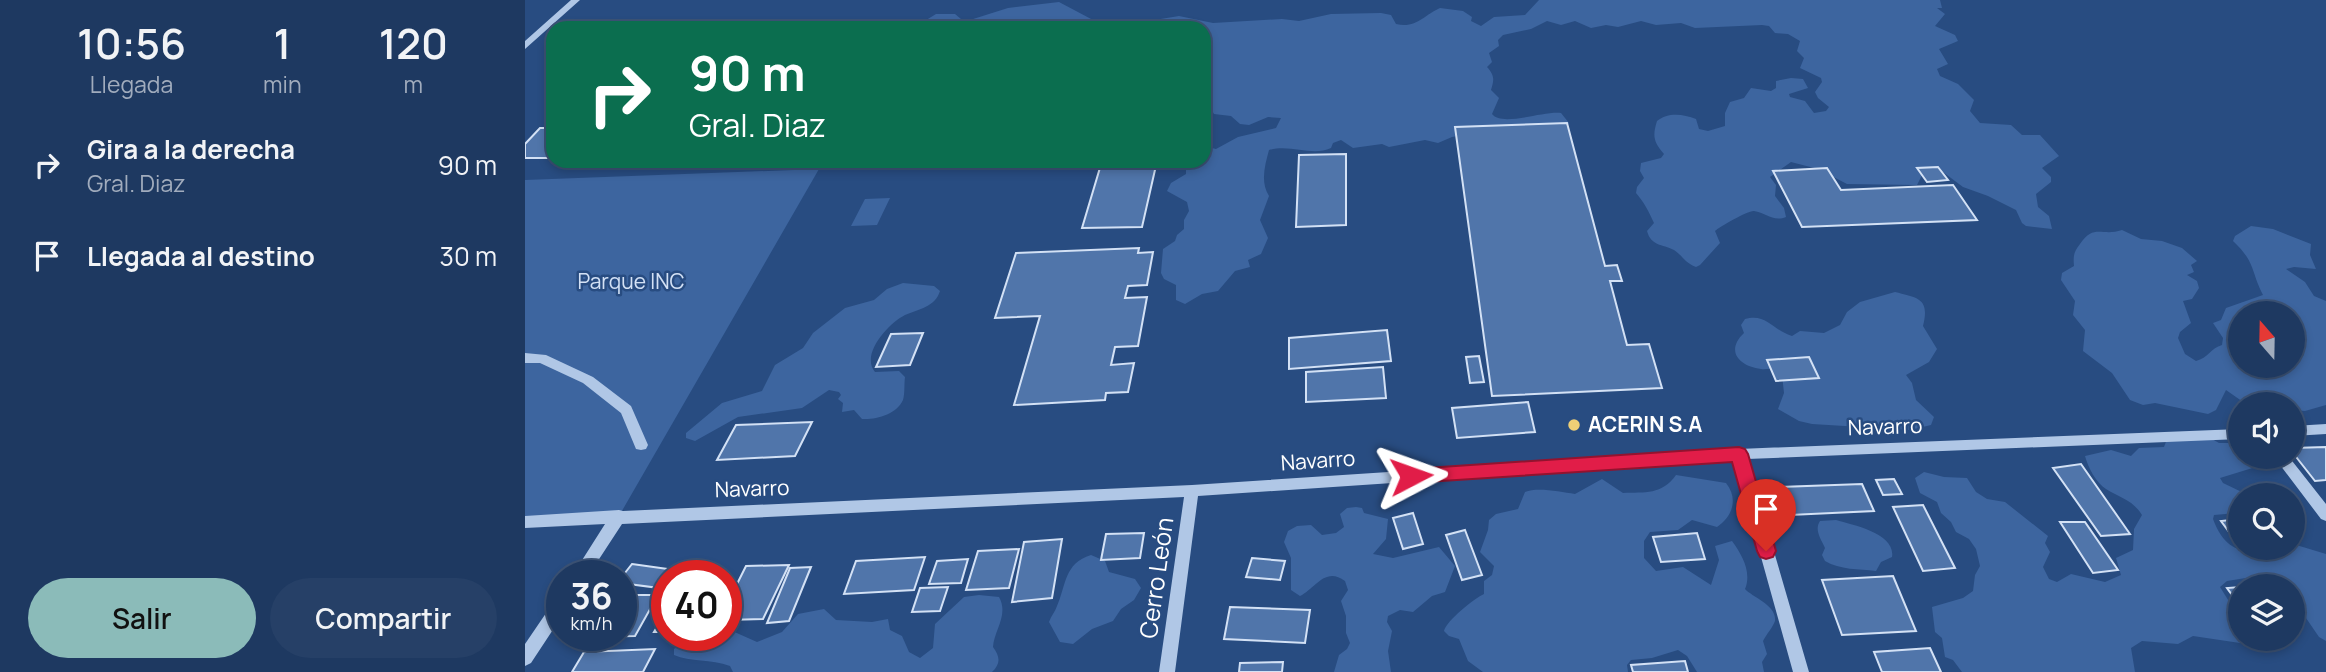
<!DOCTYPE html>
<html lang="es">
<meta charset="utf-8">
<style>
:root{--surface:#1e3961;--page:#264067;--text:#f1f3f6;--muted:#a1acbd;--line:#3c5376;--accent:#8bbbb9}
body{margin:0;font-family:Manrope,sans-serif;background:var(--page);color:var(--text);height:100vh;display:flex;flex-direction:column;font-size:26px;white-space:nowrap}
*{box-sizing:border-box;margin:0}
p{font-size:23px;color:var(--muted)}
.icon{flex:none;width:38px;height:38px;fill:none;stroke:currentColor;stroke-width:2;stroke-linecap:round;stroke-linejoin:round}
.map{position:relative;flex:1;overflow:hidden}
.sheet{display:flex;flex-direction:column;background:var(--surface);width:525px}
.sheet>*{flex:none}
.top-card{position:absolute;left:21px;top:21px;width:665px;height:147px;border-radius:21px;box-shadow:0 4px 10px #0003,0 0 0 2px var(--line);background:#0b6e4f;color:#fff;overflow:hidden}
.needle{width:46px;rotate:340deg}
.buttons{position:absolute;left:1703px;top:301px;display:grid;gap:14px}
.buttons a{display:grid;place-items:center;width:77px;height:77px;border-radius:50%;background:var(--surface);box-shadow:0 4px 10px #0003,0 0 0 2px var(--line);font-size:35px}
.speed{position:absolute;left:21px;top:560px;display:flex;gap:14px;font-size:35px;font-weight:700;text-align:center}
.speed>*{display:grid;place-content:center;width:91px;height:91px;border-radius:50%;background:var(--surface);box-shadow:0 4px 10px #0003,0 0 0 2px var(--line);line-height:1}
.speed small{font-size:18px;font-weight:400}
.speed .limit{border:10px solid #d22;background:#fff;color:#111}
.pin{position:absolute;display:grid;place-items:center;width:60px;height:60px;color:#fff;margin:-72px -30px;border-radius:50% 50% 50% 0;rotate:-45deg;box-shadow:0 0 7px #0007}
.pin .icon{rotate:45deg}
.me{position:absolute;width:77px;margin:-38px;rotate:86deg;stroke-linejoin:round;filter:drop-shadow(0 0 5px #0008)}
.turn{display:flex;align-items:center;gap:24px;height:147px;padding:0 28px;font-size:32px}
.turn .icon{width:91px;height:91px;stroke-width:2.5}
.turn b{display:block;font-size:49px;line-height:60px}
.eta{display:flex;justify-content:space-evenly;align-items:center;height:119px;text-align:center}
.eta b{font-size:42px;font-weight:600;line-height:49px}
.action{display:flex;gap:14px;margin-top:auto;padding:14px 28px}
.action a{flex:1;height:80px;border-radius:42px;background:var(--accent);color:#111;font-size:28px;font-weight:600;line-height:80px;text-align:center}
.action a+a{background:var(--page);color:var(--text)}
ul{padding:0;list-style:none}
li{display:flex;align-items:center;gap:21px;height:91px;padding:0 28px}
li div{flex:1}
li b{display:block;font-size:26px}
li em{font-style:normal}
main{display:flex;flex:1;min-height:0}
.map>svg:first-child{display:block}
</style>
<main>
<section class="sheet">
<div class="eta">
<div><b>10:56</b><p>Llegada</p></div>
<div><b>1</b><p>min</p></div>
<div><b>120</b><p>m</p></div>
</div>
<ul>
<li><svg class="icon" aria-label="right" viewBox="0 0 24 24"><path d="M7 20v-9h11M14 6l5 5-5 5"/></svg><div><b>Gira a la derecha</b><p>Gral. Diaz</p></div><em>90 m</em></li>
<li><svg class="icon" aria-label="arrive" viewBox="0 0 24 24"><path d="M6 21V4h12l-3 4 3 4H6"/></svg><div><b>Llegada al destino</b></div><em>30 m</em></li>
</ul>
<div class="action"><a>Salir</a><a>Compartir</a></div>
</section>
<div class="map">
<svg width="1801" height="672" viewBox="0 0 1801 672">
<rect width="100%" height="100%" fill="#284c81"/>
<path fill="#3d659f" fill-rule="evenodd" d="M1014,0H1415L1417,8H1412L1420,14L1410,26L1430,35L1433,41L1414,49L1423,64L1412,69L1415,76L1433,84L1449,100L1445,111L1455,123L1486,125L1497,135H1515L1534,156L1517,168L1526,177V182L1511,194L1513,207L1524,216L1527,229L1501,226L1497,223L1491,210L1463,196L1438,187L1418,172L1398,173L1392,185L1322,184L1293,169L1266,162L1245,177L1251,185L1250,196L1259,208L1261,217C1248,222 1241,213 1229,211C1224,210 1194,227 1190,231L1195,243L1175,265L1171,267C1160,263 1158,256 1149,250C1137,244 1126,246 1122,231L1129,223C1124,212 1119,202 1111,193L1112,187L1119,178L1115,171L1116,163L1136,158L1139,154C1129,142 1127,137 1132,121C1143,112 1158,114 1171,119L1174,129L1183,131L1200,126V113L1205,102L1219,98L1226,88L1246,91L1251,88V81L1266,78L1278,79L1283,88L1264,94L1265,97L1280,101L1289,113L1301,111L1304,107L1293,98L1290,92L1297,82L1296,78L1275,68L1279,58L1272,51L1275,41L1263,34L1250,33L1244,26L1237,25L1170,28L1156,23L1131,25L1116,21L1093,27L1081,25L1066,28L1050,21L1036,25L1022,21L1006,29L978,35L973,40L974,46L964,53L967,62L962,67C970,76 969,80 966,90L974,98L967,114C977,127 1017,111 1036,113L1044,123L1041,127L953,132L927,137L913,143L900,140L864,147L857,144L828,148L816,140L808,143L806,148C787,157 767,144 744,150C740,165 735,182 744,196L735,220L743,238L736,254L723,260L725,267L710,271L693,291L677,294L660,304L651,300V285L639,279L636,273L638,249L650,241L652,235L659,229V220L664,211L662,202L642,191L646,183L661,174V163L679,161V146L691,149L713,137L751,128L756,118L743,117L724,125L715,124L706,116L689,114L686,109L688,104L679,103V28H416L398,22L411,14H430L436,19L445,20L483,8L534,2L568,20L584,23H611L654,16L688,23L757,19L774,21L806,14L856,13L866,15L871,24C891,29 899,15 915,8L938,11L947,17L946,21L956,26L969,17L1000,15Z
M294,169L94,516L0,522V180Z
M365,198L352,225L326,226L340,199Z
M1726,226L1748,229L1786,244L1785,255L1791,269L1769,267L1761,269L1780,282L1789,296L1801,301V405L1780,411L1768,410V404H1721L1701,390L1691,410L1683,414L1630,403L1618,405L1605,400L1587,373L1558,351L1560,330L1548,315L1550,301L1536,280L1537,273L1549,266C1548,255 1549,252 1555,244C1569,223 1577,237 1597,230L1616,239L1637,241L1657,248L1672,261L1666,265L1669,272L1662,275L1672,281L1674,288L1667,299L1658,301L1666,323L1655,332L1653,338L1660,354L1671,361C1683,358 1686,348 1697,345L1698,338L1688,323L1696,320L1701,308L1738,295C1725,269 1731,263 1708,241L1710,236ZM1715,313H1768V366H1715Z
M378,283L409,286L415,291C410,307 394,309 380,315C364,323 335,354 350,372L374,371L380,377C379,384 380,394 378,400C372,414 351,420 337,419L329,410L317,412L318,403L313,399L316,395L314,392L304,390L277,408L213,417L170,441L161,438V433L197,403L237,391L250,365L278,348L288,333L320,308L349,300L362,289Z
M1370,292C1393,298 1405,298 1398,326L1412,349L1404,362L1381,375L1387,383L1391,400L1409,417L1406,425L1385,430L1287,424L1274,421L1253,409L1259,393L1257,375C1254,373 1251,370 1248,369C1244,368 1240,370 1236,369C1214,366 1200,351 1219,333L1216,325L1220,319C1242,313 1247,330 1267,336L1275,331L1299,333L1315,325L1322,312L1335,302Z
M1680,435L1694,443H1715V457H1733L1735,460L1734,466L1695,478L1698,483L1723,495H1715L1712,513L1689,515L1688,519C1705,564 1730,548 1768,548V544L1801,554V641L1794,637L1768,599V586H1760L1747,578L1733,576L1702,581L1695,587L1715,619V639H1728L1715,643L1668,636L1653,644L1617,641L1606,648L1610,672H1437L1428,660L1420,657L1417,638L1410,632L1407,607L1438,598L1448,591L1450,575L1455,566L1451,549L1444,539L1431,532L1426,522L1416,513L1412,502L1395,493L1390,478L1399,472L1419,477L1442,478L1451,492L1462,499L1480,502L1523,536L1520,543L1525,552L1518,567L1524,579L1532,582L1546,574L1580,582L1596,575L1591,558L1608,550L1609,529L1617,515C1608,500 1595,498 1581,489C1571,483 1563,467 1560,456L1586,450L1606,456L1614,448L1639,447L1642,439Z
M1151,475L1201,483C1214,499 1207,517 1192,527L1167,520L1153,530L1125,532L1119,541V558L1131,571L1158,567L1186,585L1194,560L1190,546L1207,541C1217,555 1227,572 1220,589C1227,597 1252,605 1250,621C1248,627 1241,635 1238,641L1242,654L1237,662L1239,672H1172L1162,656L1153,650L1127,658L1106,660L1102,665L1103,672H958L943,661L934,639L924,636L919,631C921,621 950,598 959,594V581L967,575L969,566L955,552L963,530L964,520L971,514L993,509L1000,492C1013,487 1035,492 1050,494L1077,479L1098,493C1120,492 1137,495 1151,475Z
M831,507L837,508L839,513L863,519L861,539L848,554L868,558L914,547L930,566L920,592L907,596L888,612L875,610L863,616L862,622L867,631L863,651L866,672H809L814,655L822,649L825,643L821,633V616L816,601L823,590L820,581C800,566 790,589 775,596L766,590V558L759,542L763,531L772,526L786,525L797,535L811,533L819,527L815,514L822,508Z
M1311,520C1329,525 1371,534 1367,557L1356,562L1351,571C1334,569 1315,570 1300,561L1297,555L1300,548C1296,539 1289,530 1295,521Z
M566,555L580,561L584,572L610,579L616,588L609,600L596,609L588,621L567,629L548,644L535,642L524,622C526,616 530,612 532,606C541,586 539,563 566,555Z
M454,595L474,597C484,615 469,630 468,647C475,657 476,663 467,672H208L205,666C186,659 165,662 149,655V649C165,637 182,635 201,635V631L205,630L232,642L257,632L273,614L299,609L311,620L347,622L363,619L365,630L377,636L384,652L395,658L408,648L410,624L439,597Z"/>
<path fill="#5075aa" stroke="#d3e1f5" stroke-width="2" d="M1042,123L1080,266L1092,265L1097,281H1085L1102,345L1124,344L1137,388L967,396L930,127Z
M15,128H28V158H0V144Z
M821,154V225L771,227L774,155Z
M577,161H632L617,227L557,228Z
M1413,167L1423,180L1402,182L1392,168Z
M1302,168L1316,190L1428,185L1452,220L1277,227L1248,171Z
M614,248L613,253L628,252L622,285L603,286L600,298L622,297L613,346L590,347L586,365L609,363L603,392L581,393L580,400L489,405L515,316L470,318L491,253Z
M862,330L866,361L764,369V338Z
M398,333L385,365L351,367L366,334Z
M954,356L959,382L945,383L941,357Z
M1284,357L1294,378L1251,381L1242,360Z
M858,367L861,398L781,402V372Z
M1003,402L1010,432L932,438L927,408Z
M287,422L270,456L192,460L211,425Z
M1801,447V480L1790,481L1768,453V448Z
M1556,464L1605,534L1576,536L1528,468Z
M1369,479L1377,494L1358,495L1351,480Z
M1337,484L1349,511L1265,515L1255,487Z
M1398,505L1430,568L1398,571L1368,507Z
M888,513L898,544L878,549L868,518Z
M1715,519V544H1713L1696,521Z
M1535,522H1560L1593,570L1568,573Z
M940,530L957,575L937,580L921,535Z
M619,533L615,558L576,560L581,534Z
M1172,533L1180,559L1136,562L1128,537Z
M537,539L527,598L487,602L499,542Z
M494,549L484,588L441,590L453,551Z
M400,557L389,590L319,594L331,561Z
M727,558L760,561L755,580L721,577Z
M443,559L436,583L404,584L412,561Z
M107,564L157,571L153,576H142V589L96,583V578Z
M264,565L238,619L201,620V606L221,566Z
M286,567L264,621L242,623L265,568Z
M1368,576L1391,631L1317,635L1297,580Z
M423,587L415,611L387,612L395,588Z
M1715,587V606L1702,588Z
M96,595H133L110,636L60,637L96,635Z
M705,607L785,610L780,643L699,639Z
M142,610V632H129Z
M1405,648L1416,672H1357L1349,652Z
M130,649L118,672H47L59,652Z
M1160,661L1163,672H1108L1106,665Z
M758,662L757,672H714L715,663Z"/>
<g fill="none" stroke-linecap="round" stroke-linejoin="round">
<path fill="#b0c7e6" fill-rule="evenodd" d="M46,0H55L0,49V41Z
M0,353L21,355L68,377L106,406L123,445L121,449L116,450L111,449L96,413L58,383L15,363H0Z
M1801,424V434L1768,436V426Z
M1715,429V439L1222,459L1284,672H1268L1209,460L673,496L650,672H634L659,497L97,524L63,576H47L80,524L0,528V516L94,510L98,511L667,485L1214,449Z
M1749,457H1764L1801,504V521L1796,519Z
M37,595V616L6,663L0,666V644L32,597Z"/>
</g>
<path fill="#e11d48" stroke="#92132f" stroke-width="2" d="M1214,447L1220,449L1223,454L1251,551L1248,557L1241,559L1235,557L1232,551L1207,462L886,483L879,481L877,476L879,471L886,469Z"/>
<circle fill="#eecf76" stroke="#284c81" stroke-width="2.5" cx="1049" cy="425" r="7"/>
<g text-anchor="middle" stroke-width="5" stroke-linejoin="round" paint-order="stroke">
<g font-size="21" fill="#d3e1f5" stroke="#284c81">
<text x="106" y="289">Parque INC</text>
</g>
<g font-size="21" font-weight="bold" fill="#fff" stroke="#284c81" text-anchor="start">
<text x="1063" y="432">ACERIN S.A</text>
</g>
<g font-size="21" fill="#fff" stroke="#284c81">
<text transform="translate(1360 427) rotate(-2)" y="7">Navarro</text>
<text transform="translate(793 461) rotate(-4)" y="7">Navarro</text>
<text transform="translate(227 489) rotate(-2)" y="7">Navarro</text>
</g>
<g font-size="24" fill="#fff" stroke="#284c81">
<text transform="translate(632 578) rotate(-82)" y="8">Cerro León</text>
</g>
</g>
</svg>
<div class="buttons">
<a><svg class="needle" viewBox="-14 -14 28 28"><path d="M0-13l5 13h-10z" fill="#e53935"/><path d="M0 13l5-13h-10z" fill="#a1acbd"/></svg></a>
<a><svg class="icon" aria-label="sound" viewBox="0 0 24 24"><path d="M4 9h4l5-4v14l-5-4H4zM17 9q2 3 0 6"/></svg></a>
<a><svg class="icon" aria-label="search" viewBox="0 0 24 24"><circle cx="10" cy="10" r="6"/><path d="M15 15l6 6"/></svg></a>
<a><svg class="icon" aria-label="layers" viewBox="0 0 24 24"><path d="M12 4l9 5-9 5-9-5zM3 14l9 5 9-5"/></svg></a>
</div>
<div class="speed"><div>36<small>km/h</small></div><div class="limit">40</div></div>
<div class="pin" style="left:1241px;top:551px;background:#d93025"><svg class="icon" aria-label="arrive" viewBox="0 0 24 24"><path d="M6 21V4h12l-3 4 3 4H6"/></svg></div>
<svg class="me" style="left:886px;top:476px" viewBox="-20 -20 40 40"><path d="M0-17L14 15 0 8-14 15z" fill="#e11d48" stroke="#fff" stroke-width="4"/></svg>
<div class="top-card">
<div class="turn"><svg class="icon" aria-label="right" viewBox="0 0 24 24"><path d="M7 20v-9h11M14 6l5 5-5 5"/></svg><div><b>90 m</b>Gral. Diaz</div></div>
</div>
</div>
</main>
